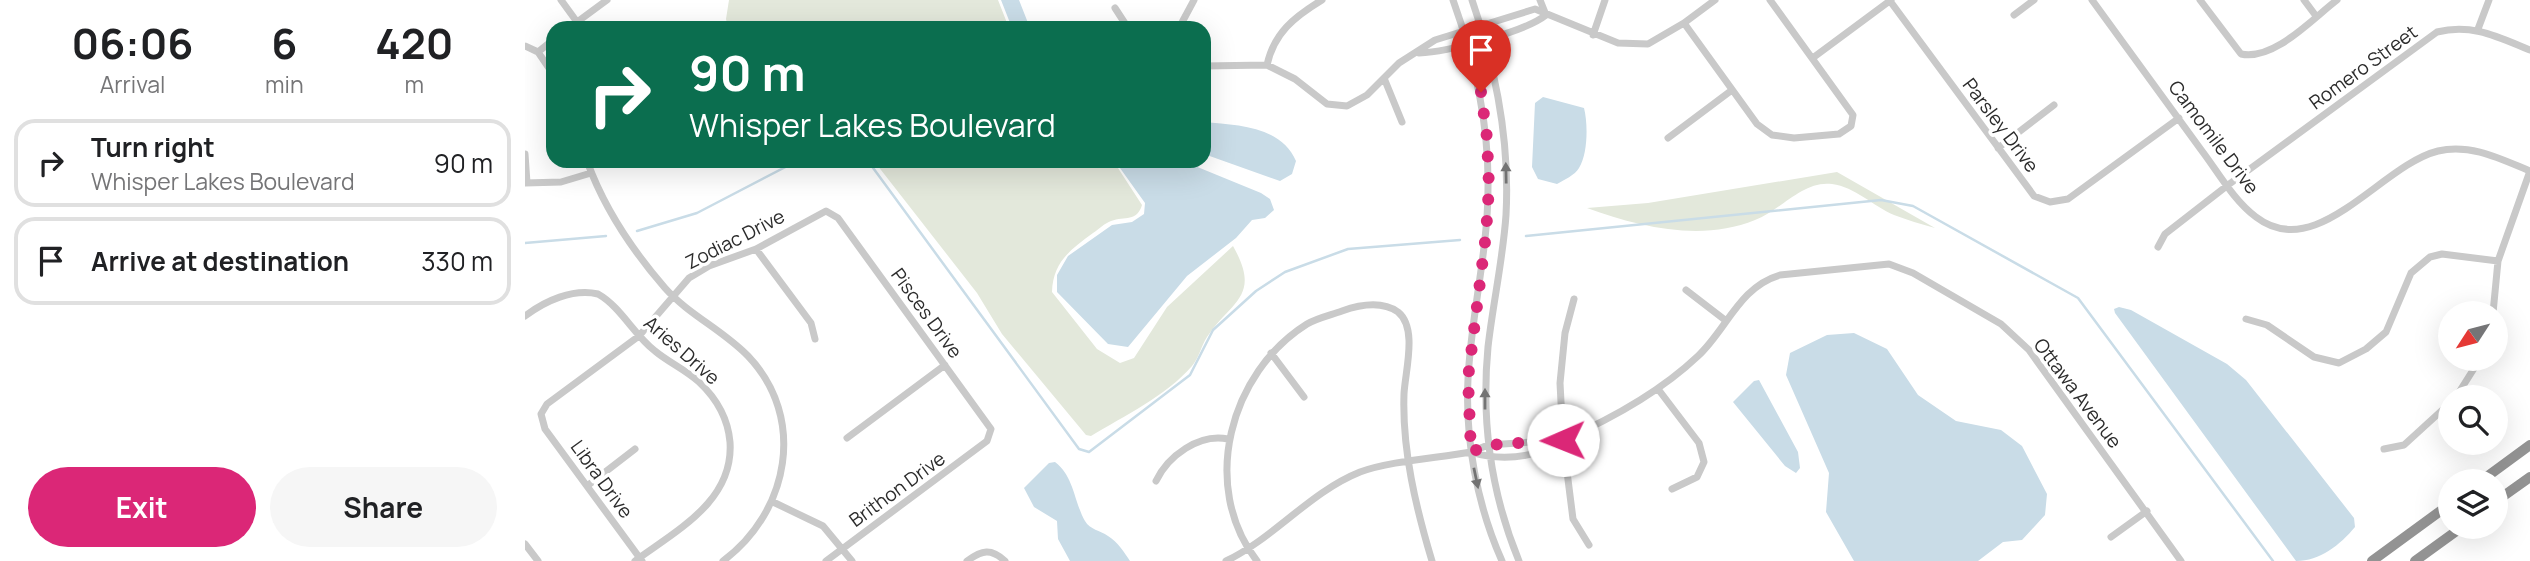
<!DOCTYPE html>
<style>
:root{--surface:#fff;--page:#f6f6f6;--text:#202124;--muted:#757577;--line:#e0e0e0;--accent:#db2777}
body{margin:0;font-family:Manrope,sans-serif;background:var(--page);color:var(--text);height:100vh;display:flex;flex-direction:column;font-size:26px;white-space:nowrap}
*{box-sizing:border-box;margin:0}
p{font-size:23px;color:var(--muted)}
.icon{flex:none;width:38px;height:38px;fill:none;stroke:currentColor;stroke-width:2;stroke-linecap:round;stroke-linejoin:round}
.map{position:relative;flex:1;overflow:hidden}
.details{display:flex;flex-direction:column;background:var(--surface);width:525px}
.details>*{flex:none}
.banner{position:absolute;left:21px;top:21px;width:665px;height:147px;border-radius:21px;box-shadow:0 7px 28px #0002;background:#0b6e4f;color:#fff;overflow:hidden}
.needle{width:46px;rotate:234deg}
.buttons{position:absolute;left:1913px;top:301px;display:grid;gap:14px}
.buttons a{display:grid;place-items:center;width:70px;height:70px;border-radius:50%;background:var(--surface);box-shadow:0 7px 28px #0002;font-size:35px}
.pin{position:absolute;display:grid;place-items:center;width:60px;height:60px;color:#fff;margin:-72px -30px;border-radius:50% 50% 50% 0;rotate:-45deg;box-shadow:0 0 7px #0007}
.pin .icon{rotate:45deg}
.me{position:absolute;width:77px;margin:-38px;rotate:269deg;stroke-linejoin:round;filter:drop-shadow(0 0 5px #0008)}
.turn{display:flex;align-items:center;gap:24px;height:147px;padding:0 28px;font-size:32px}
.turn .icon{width:91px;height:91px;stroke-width:2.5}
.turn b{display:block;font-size:49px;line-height:60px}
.eta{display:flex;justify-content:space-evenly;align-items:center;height:119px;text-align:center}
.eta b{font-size:42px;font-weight:700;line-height:49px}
.primary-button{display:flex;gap:14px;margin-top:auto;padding:14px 28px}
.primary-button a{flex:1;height:80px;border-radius:42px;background:var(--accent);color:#fff;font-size:28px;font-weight:700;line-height:80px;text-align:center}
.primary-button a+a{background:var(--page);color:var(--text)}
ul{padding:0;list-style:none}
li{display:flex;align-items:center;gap:21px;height:88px;margin:0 14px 10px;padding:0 14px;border:4px solid var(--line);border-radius:21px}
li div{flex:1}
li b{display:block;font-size:26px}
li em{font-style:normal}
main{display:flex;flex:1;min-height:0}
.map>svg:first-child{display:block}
</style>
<main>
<section class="details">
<div class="eta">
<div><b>06:06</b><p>Arrival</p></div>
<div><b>6</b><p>min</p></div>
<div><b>420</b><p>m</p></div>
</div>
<ul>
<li><svg class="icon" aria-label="right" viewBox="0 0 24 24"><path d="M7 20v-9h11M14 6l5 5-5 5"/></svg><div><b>Turn right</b><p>Whisper Lakes Boulevard</p></div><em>90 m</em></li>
<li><svg class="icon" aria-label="arrive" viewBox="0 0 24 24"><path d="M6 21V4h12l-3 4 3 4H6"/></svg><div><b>Arrive at destination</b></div><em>330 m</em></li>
</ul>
<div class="primary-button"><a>Exit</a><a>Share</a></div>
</section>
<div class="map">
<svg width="2005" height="561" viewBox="0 0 2005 561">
<rect width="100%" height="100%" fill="#fff"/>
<path fill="#e3e8db" d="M204,0H473L484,28H203L201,19Z
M349,161H586L591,165L617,205C612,222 600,216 586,221C580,223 574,229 568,233C545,250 528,262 527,292L572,349L595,363L609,358L642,307L708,246C737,297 706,301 682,337C676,346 674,358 667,366C641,396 599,416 566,436L561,435L477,334L452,293Z
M1312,172L1410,228C1396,224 1382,220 1369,215C1348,206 1330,187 1307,184C1278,180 1255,211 1230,220C1177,242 1114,227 1062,208L1123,203Z"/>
<path fill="#c9dce7" d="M476,0H494L505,28H487Z
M1018,97L1059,108C1063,123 1063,154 1054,168C1050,175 1039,180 1032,184L1013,179L1007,167L1010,103Z
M679,122C712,125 756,126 771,161L767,174L755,181L679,154Z
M590,161H642L670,166L736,193L745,199L749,210L740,218L727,220L711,238L662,276L603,347L583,344L532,292V275L543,256L587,225L607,222L619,214L620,203Z
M1594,307L1606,310L1702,364L1721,380L1829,518L1830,527C1815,545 1795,561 1771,561L1590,313L1589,309Z
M1329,333L1362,349L1393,395L1431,421L1476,430L1497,446L1522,494L1520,515L1497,540L1478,542L1453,561H1329L1301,512L1304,473L1261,375L1265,353L1302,335Z
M1234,380L1273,452L1275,468L1271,473L1260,466L1208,402L1229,381Z
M530,462C549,476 549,502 560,521C565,530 575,530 583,536C593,542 599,552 605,561H545L533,539L532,521L509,507L499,488L524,463Z"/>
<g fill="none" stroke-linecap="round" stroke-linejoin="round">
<path stroke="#c9dce7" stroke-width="2.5" d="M343,161L554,449L564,452L665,375L688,330L731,291L760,272L823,249L935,240
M112,231L172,213L272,161
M1001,236L1356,200L1388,206L1553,298L1748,561
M0,243L81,236"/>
<path stroke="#c9c9c9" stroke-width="7" d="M36,0L52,22
M928,0C950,61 964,123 963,188C963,252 946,315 943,379C940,440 952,505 977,561
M947,0C971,69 985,141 981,215C978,259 968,303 963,347C956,421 966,493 994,561
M1015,0L1021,15
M1567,0C1604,50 1640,101 1677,151C1693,172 1709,201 1731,217C1792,264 1856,165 1913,151C1945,143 1976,159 2005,171
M1675,0L1716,54C1749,61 1787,19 1812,0
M1779,0L1791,16
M1365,1L1509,196L1525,202L1543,199L1654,118
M590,8L603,28
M1489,15L1509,0
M1159,23L1232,124L1247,135L1269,138L1314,134L1326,126L1328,115L1245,0
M44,28L82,0
M654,28L669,0
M1953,29L1964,0
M1068,35L1080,0
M0,46L13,52L28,74
M13,52L28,40
M894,53C922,52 1000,32 1021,15
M1289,57L1366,0
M742,65C749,33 769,17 797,0
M679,66L742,65L770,79L802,104L822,106L842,95L874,63L910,40L1010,9L1093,43L1123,44L1159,23L1190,0
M859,78L877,122
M1143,138L1207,90
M1473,148L1529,105
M0,154L2,183
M62,161C79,208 107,250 140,288C164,315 198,330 223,356C282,418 264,512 198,561
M0,183L36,182L66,173
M1633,247L1640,234L1703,185L1912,32C1947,23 1973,37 2005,50
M231,249L286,323L290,339
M1161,290L1200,320
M1049,299L1040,333L1035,383L1038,440L1048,519L1064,545
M1968,313L1973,261L2005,171
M0,316C20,301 48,288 73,294C96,307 109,335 130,351C143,362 161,370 174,382C191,398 203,419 205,442C209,501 152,530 110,561
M1721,319L1742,325L1789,357L1814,363L1841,349L1861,332L1886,273L1905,257L1917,254L1973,261
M746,353L779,397
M1133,389L1174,443L1179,462L1172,477L1147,489
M1931,397L1955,359
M322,438L420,365
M1859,449L1879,445L1925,403
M946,452C967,459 992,459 1014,452C1022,450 1030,444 1038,440C1086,419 1135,392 1173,356C1202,329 1214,287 1255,275L1364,264L1388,273L1476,324L1504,350L1656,561
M631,481C643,456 674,433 703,439
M62,486L110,449
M248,502L298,526L327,561
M1586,537L1622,511
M0,544L13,561
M117,561L20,429L16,414L22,404L114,336L164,278L184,266L231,249L301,211L313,218L466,429L462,441L301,561
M442,561C457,550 466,548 480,561
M701,561C749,538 785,492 835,472C865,461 913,458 946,452L963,445L1037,440
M732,561C674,486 705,372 782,324C792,318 806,315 817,311C834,305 856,300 873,312C893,328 880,372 879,394C877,450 891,508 907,561"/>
<path stroke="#939393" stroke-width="10" d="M1956,481L2005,445
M1970,502L2005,477
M1847,561L1925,504
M1890,561L1937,527"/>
</g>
<defs><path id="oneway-solid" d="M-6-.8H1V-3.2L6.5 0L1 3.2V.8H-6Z" transform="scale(1.75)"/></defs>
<g fill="#737373">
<use href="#oneway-solid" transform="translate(981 173) rotate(-91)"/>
<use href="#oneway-solid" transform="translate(960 399) rotate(-90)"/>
<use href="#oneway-solid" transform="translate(951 478) rotate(78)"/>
</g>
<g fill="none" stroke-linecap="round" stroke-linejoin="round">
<path stroke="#db2777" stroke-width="12" stroke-dasharray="0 21.6" d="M956,92L962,138L964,187L961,234L943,378L946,452L963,445L1038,440"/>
</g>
<g text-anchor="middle" stroke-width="7" stroke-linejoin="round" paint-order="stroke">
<g font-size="19" fill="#2c2c2c" stroke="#fff">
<text transform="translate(1838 67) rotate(-36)" y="7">Romero Street</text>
<text transform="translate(1476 125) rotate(53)" y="7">Parsley Drive</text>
<text transform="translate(1689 137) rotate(53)" y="7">Camomile Drive</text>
<text transform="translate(210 239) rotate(-27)" y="7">Zodiac Drive</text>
<text transform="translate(402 313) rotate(54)" y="7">Pisces Drive</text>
<text transform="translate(157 350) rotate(41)" y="7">Aries Drive</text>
<text transform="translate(1553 393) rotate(53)" y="7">Ottawa Avenue</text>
<text transform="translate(77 479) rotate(54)" y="7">Libra Drive</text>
<text transform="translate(372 489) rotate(-36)" y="7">Brithon Drive</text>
</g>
</g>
</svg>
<div class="buttons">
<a><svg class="needle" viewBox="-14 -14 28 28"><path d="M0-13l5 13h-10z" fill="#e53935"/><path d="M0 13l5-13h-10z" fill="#757577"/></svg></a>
<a><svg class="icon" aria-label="search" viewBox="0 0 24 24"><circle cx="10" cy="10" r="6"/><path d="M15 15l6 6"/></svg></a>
<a><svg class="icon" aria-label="layers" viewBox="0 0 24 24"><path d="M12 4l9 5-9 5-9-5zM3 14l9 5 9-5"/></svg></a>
</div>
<div class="pin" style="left:956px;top:92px;background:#d93025"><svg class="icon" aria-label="arrive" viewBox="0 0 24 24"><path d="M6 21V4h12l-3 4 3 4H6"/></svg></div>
<svg class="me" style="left:1038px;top:440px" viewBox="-20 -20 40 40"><circle r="19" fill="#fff"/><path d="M0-13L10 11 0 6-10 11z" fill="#db2777"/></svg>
<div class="banner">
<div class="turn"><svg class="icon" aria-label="right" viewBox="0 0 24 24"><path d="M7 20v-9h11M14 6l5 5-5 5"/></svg><div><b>90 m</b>Whisper Lakes Boulevard</div></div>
</div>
</div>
</main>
